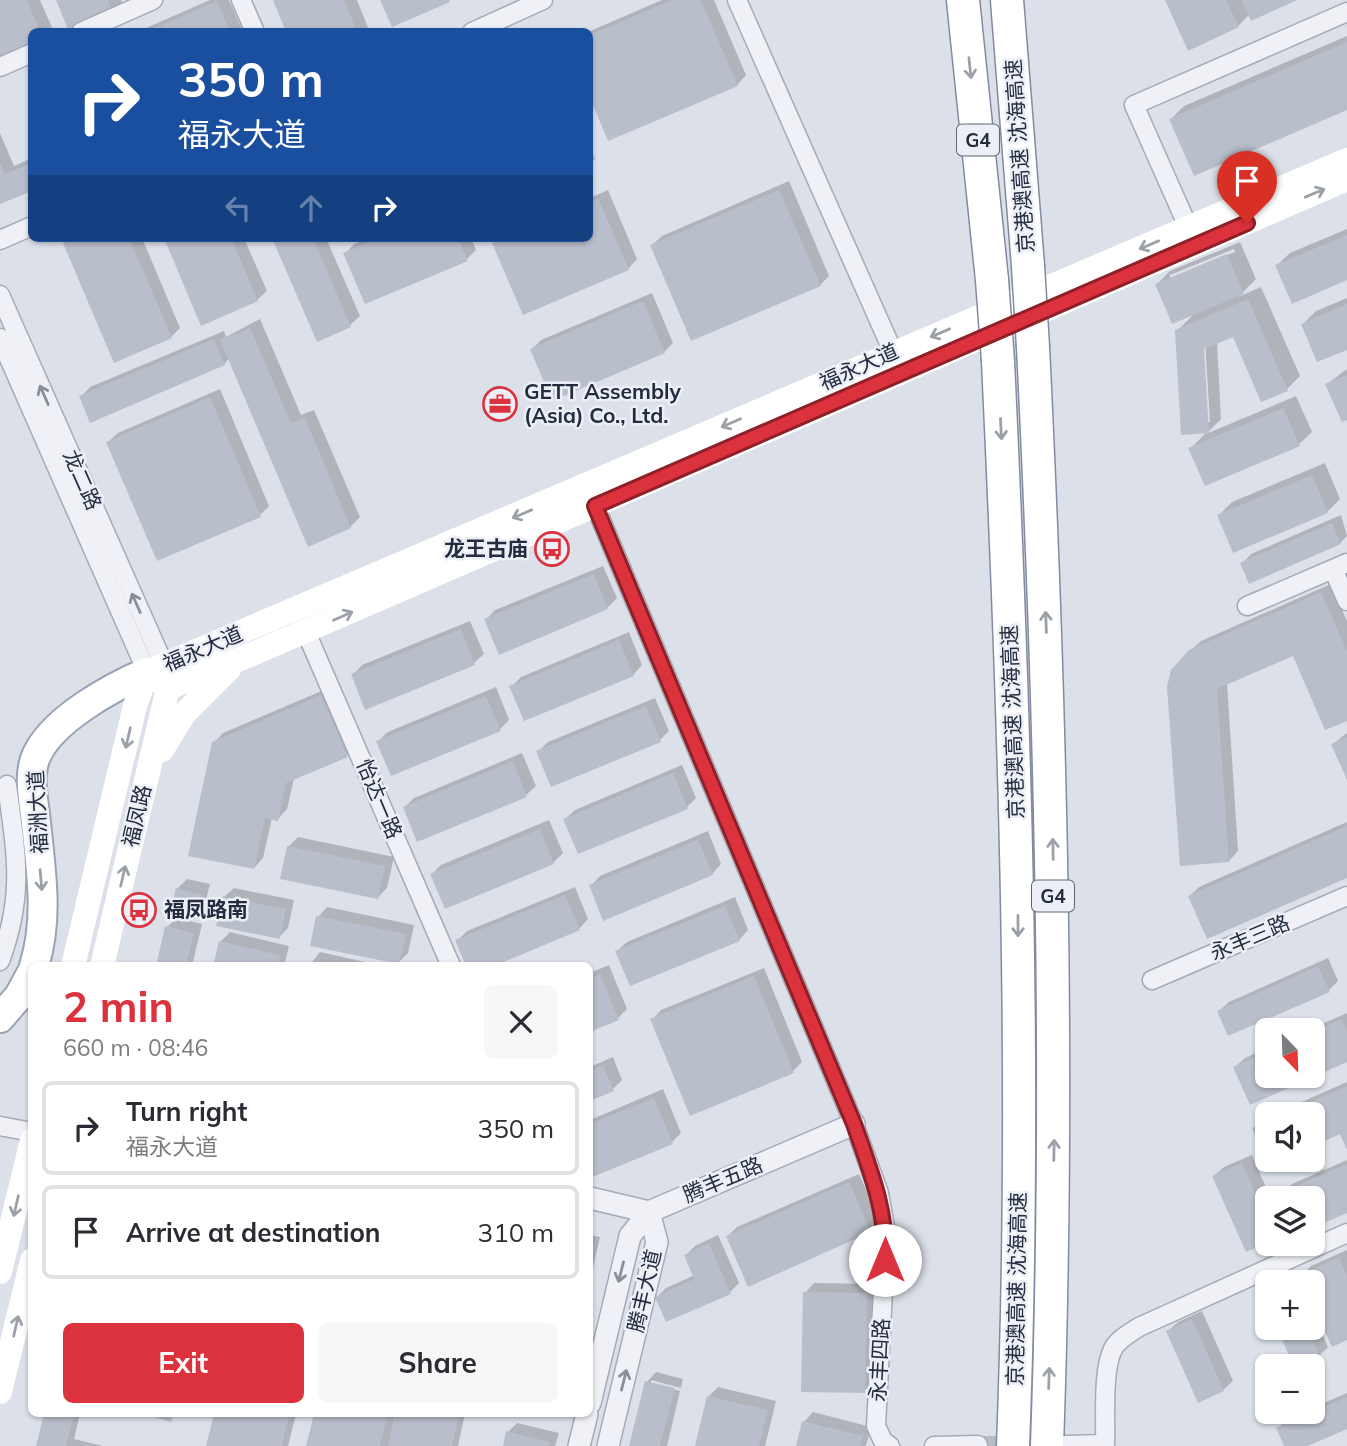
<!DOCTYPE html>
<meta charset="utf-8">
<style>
:root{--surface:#fff;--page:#f7f7f7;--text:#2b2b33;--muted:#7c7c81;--line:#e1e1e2;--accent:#dc323d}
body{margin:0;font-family:Mulish,"Noto Sans SC",sans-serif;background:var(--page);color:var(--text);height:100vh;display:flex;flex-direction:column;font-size:26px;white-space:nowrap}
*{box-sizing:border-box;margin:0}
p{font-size:23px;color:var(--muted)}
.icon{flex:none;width:38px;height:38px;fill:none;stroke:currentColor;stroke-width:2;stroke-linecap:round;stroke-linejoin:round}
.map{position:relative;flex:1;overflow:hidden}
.sheet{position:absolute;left:28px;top:962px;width:565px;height:455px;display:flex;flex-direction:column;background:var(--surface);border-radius:10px;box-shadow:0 2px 5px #0004}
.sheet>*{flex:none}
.guide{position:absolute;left:28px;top:28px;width:565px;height:214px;border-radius:10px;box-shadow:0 2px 5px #0004;background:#1a4fa0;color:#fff;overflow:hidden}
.needle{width:46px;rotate:157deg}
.fabs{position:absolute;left:1255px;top:1018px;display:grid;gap:14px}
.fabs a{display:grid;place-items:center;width:70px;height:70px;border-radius:10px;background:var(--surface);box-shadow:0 2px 5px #0004;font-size:35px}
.pin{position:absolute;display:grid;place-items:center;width:60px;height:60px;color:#fff;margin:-72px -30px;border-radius:50% 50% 50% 0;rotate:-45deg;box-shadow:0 0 7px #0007}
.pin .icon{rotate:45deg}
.me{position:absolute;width:77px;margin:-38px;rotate:0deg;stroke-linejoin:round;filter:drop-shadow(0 0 5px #0008)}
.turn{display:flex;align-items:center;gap:24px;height:147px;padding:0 35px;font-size:32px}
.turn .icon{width:91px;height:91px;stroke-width:2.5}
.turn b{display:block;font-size:49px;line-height:60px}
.lanes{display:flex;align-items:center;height:66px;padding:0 35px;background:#0003;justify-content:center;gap:35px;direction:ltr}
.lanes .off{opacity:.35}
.round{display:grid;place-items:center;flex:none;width:74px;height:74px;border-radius:10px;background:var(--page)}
.head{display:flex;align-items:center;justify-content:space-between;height:119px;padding:0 35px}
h1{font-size:42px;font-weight:700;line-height:52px;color:var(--accent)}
.action{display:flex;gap:14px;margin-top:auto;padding:14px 35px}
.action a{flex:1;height:80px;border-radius:10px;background:var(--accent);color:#fff;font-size:28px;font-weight:700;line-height:80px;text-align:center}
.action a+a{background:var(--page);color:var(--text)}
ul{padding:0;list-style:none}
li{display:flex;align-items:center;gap:21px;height:94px;margin:0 14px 10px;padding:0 21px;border:4px solid var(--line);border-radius:10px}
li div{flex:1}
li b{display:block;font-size:26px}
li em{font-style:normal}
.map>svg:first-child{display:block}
</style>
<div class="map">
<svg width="1347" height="1446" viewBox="0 0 1347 1446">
<rect width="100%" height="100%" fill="#dce0e8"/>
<path fill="#0003" fill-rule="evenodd" d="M0,0H40L54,32H32Z
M58,0H121L122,2L112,12Z
M210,0H229L243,32H137Z
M275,0H357L369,30L288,32Z
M662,0H714L746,75L737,85L609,139L590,94L588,32Z
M1166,0H1292L1250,14L1238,26Z
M1347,36V108L1171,119L1184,106Z
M0,133L14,166L32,158V189L0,202Z
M590,147L595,159L590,164Z
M789,181L829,276L820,285L652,245L662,236Z
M608,190L637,259L628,269L494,243L500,238H590V198Z
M1347,229V278L1277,265L1290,253Z
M71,238H142L180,328L171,337L66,243Z
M166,238H244L267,291L257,300Z
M274,238H326L360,316L350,325L318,339Z
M369,238H471L476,250L467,259L345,254L354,244Z
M1240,242L1256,279L1238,297L1261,287L1300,376L1287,389L1234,335L1217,342L1221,419L1206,434L1296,396L1312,432L1299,444L1191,448L1207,432L1177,331L1196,312L1157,284L1170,271ZM1234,249L1235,252L1170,279V275ZM1205,340L1210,422H1207L1202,341Z
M652,293L673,343L664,352L532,349L541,340Z
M1347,298V348L1303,324L1316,311Z
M260,319L301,415L314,410L360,517L350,527L230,358L224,364L81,397L90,387L224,331L226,337Z
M1347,369V418L1327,384Z
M220,389L269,506L260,515L108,442L118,433Z
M1325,463L1340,499L1327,512L1219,515L1232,502Z
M1341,515L1347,536L1340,543L1242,564L1251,554Z
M603,566L617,598L607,608L486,620L495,610Z
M1331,584L1347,621V719L1294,654L1227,683L1238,851L1229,861L1190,651L1201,641Z
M470,621L484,654L474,663L353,675L362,665Z
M629,632L642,665L633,675L512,686L521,677Z
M331,687L356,746L347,755L294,778L287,809L278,819L272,818L263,858L254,868L214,743L223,733Z
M496,687L509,720L500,729L378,741L388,732Z
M655,698L669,731L660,740L538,752L548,742Z
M1347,733V775L1333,744Z
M522,753L536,786L526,795L418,840L405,807L414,798Z
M682,765L696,798L687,807L565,819L575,810Z
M549,820L563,853L553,863L446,907L432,874L441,865Z
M1347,822V876L1190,896L1199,887Z
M708,831L721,864L712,874L591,886L600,876Z
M298,837L394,857L387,888L378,897L288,847Z
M187,879L210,884L204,908L195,917L177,889Z
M575,887L588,919L579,929L489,966H468L457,941L467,931Z
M234,888L294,900L288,928L279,937L224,897Z
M735,897L748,930L739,940L617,951L627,942Z
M327,907L414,925L408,953L399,962L318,917Z
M177,918L202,924L192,966H158L167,927Z
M230,932L289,946L284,966H215L220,942Z
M320,952L379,965L309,966Z
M1328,958L1338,981L1329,990L1219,1011L1229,1002Z
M609,965L627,1009L618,1018L590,1030V973Z
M764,968L802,1062L793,1071L652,1020L661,1010Z
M1347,1013V1060L1312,1075V1031H1306Z
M1267,1048V1076L1251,1102L1235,1067L1245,1058Z
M613,1057L622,1080L613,1089L590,1099V1067Z
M1347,1082V1146L1341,1132L1312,1115H1272Z
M663,1089L681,1133L672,1142L590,1176V1120Z
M1267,1117V1159L1254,1128Z
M1252,1155L1271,1199H1267V1241L1214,1176L1224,1167Z
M1347,1160V1211L1312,1199L1282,1194L1292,1184Z
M859,1174L880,1221L870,1231L728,1236L737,1227Z
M590,1235L600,1237L590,1281Z
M718,1235L739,1283L730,1292L657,1297L666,1288L695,1275L686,1255L695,1246Z
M1347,1250V1339L1312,1283L1302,1275L1311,1266Z
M1295,1271L1300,1283H1270L1272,1281Z
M814,1283L876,1284L874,1382L864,1391L805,1293Z
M1267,1286V1300L1263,1290Z
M1312,1310L1328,1347L1319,1356L1279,1328H1312Z
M1202,1311L1233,1381L1223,1390L1168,1331L1178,1322Z
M656,1372L683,1379L681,1388L651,1380V1384L680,1391L667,1446H631L647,1382Z
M718,1387L776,1401L765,1446H697L709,1396Z
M1347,1393V1427L1304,1446H1286L1278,1428L1288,1419L1312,1412V1408Z
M813,1412L871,1427L866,1446H798L804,1422Z
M46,1414H80L74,1439L103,1446H38Z
M216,1414H296L288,1446H208Z
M315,1414H465L458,1446H308Z
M517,1423L559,1433L555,1446H504L508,1432Z"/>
<path fill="#b9becb" d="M0,0H27L40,32H32V48L0,62Z
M56,0H108L113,13L69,32Z
M273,0H344L357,32H286Z
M380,0H449L450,2L392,27Z
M672,0H701L738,86L608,141L590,98V35Z
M1165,0H1226L1239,27L1188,51Z
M1241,0H1297L1251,21Z
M217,1L230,32H146Z
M1347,42V110L1194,176L1169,119Z
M0,163L5,174L32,163V191L0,204Z
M779,190L821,286L691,341L650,245Z
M598,198L629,270L523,315L492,243L504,238H590V202Z
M1347,235V280L1292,304L1275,265Z
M74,238H129L172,338L114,363L63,243Z
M164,238H231L258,301L201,326Z
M272,238H313L351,327L317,342Z
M379,238H458L468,261L365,304L343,253Z
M1227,254L1244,294L1172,324L1155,284Z
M1248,299L1288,391L1261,402L1233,337L1204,349L1209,433L1181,435L1175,330Z
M643,301L665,353L552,401L530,349Z
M1347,304V350L1317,362L1301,324Z
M250,328L291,423L305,418L351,528L308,547L220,340Z
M214,339L225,365L90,423L79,396Z
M1347,375V420L1342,422L1325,384Z
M210,397L261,517L157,561L106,442Z
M1283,408L1300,446L1205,486L1188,448Z
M1312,475L1328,513L1233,553L1217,515Z
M1332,523L1341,544L1249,584L1240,563Z
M594,574L608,609L499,655L484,619Z
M1321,592L1347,651V721L1325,730L1293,656L1217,689L1229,862L1180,866L1167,687L1171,670L1189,650Z
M461,629L475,665L365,710L351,674Z
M619,640L634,676L524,721L509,686Z
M321,695L348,757L286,783L278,821L265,818L254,869L188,856L212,742Z
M486,696L501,731L391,776L376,741Z
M646,706L661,742L551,787L536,751Z
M1347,737V780L1331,744Z
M513,761L527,797L417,842L403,807Z
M673,773L688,809L578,854L563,819Z
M1347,826V878L1207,939L1188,896Z
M540,829L554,864L445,909L430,874Z
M698,840L713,875L603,921L589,885Z
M287,846L385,866L378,899L280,879Z
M176,888L201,894L196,919L170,913Z
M565,895L580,930L494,966H466L455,940Z
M223,896L286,909L280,939L216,926Z
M725,906L740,941L630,986L615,951Z
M316,916L406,934L399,964L310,946Z
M165,926L194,933L186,966H156Z
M219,941L280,955L278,966H213Z
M1318,966L1330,992L1228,1036L1217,1011Z
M600,974L619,1020L590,1032V978Z
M754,976L794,1073L690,1116L650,1019Z
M1342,1019L1347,1031V1062L1250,1105L1233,1067L1267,1052V1076H1312V1032Z
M603,1065L614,1091L590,1101V1071Z
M1347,1086V1150L1340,1134L1312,1147V1115H1281Z
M654,1098L673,1144L590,1178V1124Z
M1267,1121V1160H1281L1268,1166L1252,1128Z
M1242,1163L1267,1220V1243L1246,1252L1212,1176Z
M1347,1164V1213L1312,1228V1199H1283L1280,1193Z
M849,1182L871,1232L748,1287L726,1236Z
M709,1243L731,1294L666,1322L655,1297L694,1279L684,1255Z
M1339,1257L1347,1276V1340L1332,1347L1312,1303V1283H1304L1300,1275Z
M803,1292L867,1293L865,1393L801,1392Z
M1192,1319L1224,1391L1198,1403L1166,1331Z
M1277,1328H1307L1320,1358L1294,1367Z
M645,1381L675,1388L660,1446H629Z
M707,1396L768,1410L759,1446H695Z
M1347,1397V1429L1308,1446H1284L1276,1428Z
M44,1414H74L66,1446H36Z
M143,1414H173L171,1422Z
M214,1414H289L282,1446H206Z
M314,1414H388L380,1446H306Z
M395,1414H459L452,1446H388Z
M802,1421L863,1436L860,1446H796Z
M506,1431L550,1442L549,1446H503Z"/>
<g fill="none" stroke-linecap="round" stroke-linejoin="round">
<path stroke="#b7bcc6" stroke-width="18" stroke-dasharray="18 9" stroke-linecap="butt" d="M978,1445H1055"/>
<g stroke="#a5aab6" stroke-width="21">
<path id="minor" d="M241,0L255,32
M737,0L893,352
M81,32L153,0
M472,32L543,0
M0,67L32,53
M1189,229L1134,105L1347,12
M0,240L32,226
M0,295L164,665
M0,338L147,672
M591,496L854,1124L879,1193L886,1232L876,1426L883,1441L890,1446
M1333,569L1347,601
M1247,606L1347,563
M306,632L451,966
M0,961C25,894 16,853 7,785
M1152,980L1347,896
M0,1126L32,1132
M1065,1445L1105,1444C1106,1418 1102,1371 1113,1349C1118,1339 1130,1333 1139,1327L1347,1233
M934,1446L978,1445"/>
</g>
<g stroke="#a5aab6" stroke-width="24">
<path id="tertiary" d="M590,1198L649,1212L854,1124
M590,1403L630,1236L649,1212
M579,1446L587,1414
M608,1446L657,1242L649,1212"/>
</g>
<g stroke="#9aa3b5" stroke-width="32">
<path id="primary" d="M34,966C49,919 41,871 36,823C34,802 28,779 35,759C49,721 112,687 147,672
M0,1018L19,996L32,972"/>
</g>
<g stroke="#828ba0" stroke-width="35">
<path id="motorway" d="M963,0L992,280
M1007,0L1028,266
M1033,347C1051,714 1060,1079 1047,1446
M998,361C1015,723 1027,1084 1013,1446"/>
</g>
<use href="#minor" stroke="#eff1f6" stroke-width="18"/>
<use href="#tertiary" stroke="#eff1f6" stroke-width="21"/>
<path stroke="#fff" stroke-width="24" d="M147,672L168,688L250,655L1347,179
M147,672L1347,160
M162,750L184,714L229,669
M73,966L135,706L147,672
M102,966L168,688L165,674
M0,1272L32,1140
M0,1392L32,1260"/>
<use href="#primary" stroke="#fff" stroke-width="28"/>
<use href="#motorway" stroke="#fff" stroke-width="32"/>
<g stroke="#828ba0" stroke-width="35" stroke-linecap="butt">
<path id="motorway-bridge" d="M1028,266L1033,347
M992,280L998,361"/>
</g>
<use href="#motorway-bridge" stroke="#fff" stroke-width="32"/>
</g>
<defs><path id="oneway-shaft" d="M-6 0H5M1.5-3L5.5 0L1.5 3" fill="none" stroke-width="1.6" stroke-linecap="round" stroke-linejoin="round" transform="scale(1.75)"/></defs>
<g stroke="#9ca0a9">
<use href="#oneway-shaft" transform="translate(970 68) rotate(84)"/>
<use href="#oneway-shaft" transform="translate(1315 193) rotate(-23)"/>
<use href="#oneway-shaft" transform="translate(1149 245) rotate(157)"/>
<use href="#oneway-shaft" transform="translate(940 333) rotate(157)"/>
<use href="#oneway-shaft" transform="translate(731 423) rotate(156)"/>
<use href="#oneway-shaft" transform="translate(1001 429) rotate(87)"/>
<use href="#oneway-shaft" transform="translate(522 514) rotate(157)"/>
<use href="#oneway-shaft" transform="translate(343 616) rotate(-24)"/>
<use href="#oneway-shaft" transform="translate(1046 622) rotate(-92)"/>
<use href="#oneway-shaft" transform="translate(128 738) rotate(103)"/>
<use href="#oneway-shaft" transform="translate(1053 849) rotate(-91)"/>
<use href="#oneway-shaft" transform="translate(123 876) rotate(-77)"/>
<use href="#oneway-shaft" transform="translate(41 880) rotate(85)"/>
<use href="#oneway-shaft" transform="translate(1018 926) rotate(90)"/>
<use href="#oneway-shaft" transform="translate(1054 1150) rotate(-89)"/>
<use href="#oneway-shaft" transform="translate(16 1206) rotate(103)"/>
<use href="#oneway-shaft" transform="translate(16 1326) rotate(-77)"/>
<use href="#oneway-shaft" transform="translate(1049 1378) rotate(-88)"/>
</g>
<g stroke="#8a8e9b">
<use href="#oneway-shaft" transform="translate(44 395) rotate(-114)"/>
<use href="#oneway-shaft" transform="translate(136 603) rotate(-114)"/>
<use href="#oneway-shaft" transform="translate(621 1272) rotate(104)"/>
<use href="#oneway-shaft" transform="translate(624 1380) rotate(-76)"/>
</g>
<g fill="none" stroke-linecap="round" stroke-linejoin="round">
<g stroke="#8f2028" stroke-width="18">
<path id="route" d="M885,1260C887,1211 870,1170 854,1124L595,506L1247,223"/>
</g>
<use href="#route" stroke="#dc323d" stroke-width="12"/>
</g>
<defs>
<g id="office-ring" transform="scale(1.75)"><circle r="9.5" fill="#eceff6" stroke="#dc323d" stroke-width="1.5"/><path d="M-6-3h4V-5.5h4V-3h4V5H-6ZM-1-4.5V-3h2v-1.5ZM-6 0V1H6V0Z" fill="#dc323d"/></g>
<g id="bus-ring" transform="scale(1.75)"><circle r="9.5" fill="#eceff6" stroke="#dc323d" stroke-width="1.5"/><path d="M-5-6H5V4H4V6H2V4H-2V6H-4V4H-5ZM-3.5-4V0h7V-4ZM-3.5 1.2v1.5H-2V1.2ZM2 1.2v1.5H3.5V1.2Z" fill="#dc323d"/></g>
</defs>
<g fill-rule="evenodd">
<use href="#office-ring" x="500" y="404"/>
<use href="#bus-ring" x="552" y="549"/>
<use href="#bus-ring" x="139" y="910"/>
</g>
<g text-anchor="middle" stroke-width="5" stroke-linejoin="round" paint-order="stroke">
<g fill="#eceff6" stroke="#606677" stroke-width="2">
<rect x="957" y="124.5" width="42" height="31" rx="5"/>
<rect x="1032" y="880.5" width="42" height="31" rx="5"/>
</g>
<g font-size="19" font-weight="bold" fill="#242c40">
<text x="978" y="147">G4</text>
<text x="1053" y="903">G4</text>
</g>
<g font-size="21" fill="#242c40" stroke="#eceff6">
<text transform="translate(1020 156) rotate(-94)" y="7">京港澳高速 沈海高速</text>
<text transform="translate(859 367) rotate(-24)" y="7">福永大道</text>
<text transform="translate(82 480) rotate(66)" y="7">龙二路</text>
<text transform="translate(203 649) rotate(-23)" y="7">福永大道</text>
<text transform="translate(1013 722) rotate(-92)" y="7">京港澳高速 沈海高速</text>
<text transform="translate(379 799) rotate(67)" y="7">怡达一路</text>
<text transform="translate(38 812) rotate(-93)" y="7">福洲大道</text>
<text transform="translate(137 816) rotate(-77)" y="7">福凤路</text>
<text transform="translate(1250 938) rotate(-23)" y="7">永丰三路</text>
<text transform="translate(723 1180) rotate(-23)" y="7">腾丰五路</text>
<text transform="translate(1017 1289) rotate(-89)" y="7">京港澳高速 沈海高速</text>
<text transform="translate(645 1291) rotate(-77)" y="7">腾丰大道</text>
<text transform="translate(880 1360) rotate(-87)" y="7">永丰四路</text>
</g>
<g font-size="21" font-weight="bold" fill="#242c40" stroke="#eceff6" text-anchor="start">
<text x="524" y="399">GETT Assembly<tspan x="524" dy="24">(Asia) Co., Ltd.</tspan></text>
<text x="528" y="556" text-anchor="end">龙王古庙</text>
<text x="164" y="917">福凤路南</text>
</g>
</g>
</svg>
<div class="fabs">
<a><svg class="needle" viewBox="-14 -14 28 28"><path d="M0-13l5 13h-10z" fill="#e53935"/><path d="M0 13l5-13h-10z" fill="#7c7c81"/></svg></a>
<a><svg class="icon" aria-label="sound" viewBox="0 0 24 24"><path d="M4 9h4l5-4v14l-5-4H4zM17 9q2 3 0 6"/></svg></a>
<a><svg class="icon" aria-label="layers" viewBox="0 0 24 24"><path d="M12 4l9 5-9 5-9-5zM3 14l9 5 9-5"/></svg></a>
<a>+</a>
<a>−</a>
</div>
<div class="pin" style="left:1247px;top:223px;background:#d93025"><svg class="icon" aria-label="arrive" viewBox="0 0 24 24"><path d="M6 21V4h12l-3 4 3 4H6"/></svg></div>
<svg class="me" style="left:885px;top:1260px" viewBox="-20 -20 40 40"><circle r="19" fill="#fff"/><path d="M0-13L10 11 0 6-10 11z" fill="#dc323d"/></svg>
<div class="guide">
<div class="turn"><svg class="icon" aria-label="right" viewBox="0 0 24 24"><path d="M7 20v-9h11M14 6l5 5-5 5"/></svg><div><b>350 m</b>福永大道</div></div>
<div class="lanes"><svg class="icon off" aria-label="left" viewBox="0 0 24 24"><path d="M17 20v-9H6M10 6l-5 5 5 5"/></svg><svg class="icon off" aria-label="ahead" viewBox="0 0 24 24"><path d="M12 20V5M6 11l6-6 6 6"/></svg><svg class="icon" aria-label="right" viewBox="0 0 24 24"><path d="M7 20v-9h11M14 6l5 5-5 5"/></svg></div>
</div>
<section class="sheet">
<div class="head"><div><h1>2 min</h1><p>660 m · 08:46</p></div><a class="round"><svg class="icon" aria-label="close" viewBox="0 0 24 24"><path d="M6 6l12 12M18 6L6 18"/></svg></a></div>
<ul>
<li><svg class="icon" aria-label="right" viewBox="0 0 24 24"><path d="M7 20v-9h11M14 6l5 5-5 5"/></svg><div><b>Turn right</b><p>福永大道</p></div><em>350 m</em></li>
<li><svg class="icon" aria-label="arrive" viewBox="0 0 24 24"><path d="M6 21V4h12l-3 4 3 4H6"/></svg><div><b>Arrive at destination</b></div><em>310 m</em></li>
</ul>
<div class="action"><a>Exit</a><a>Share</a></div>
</section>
</div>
